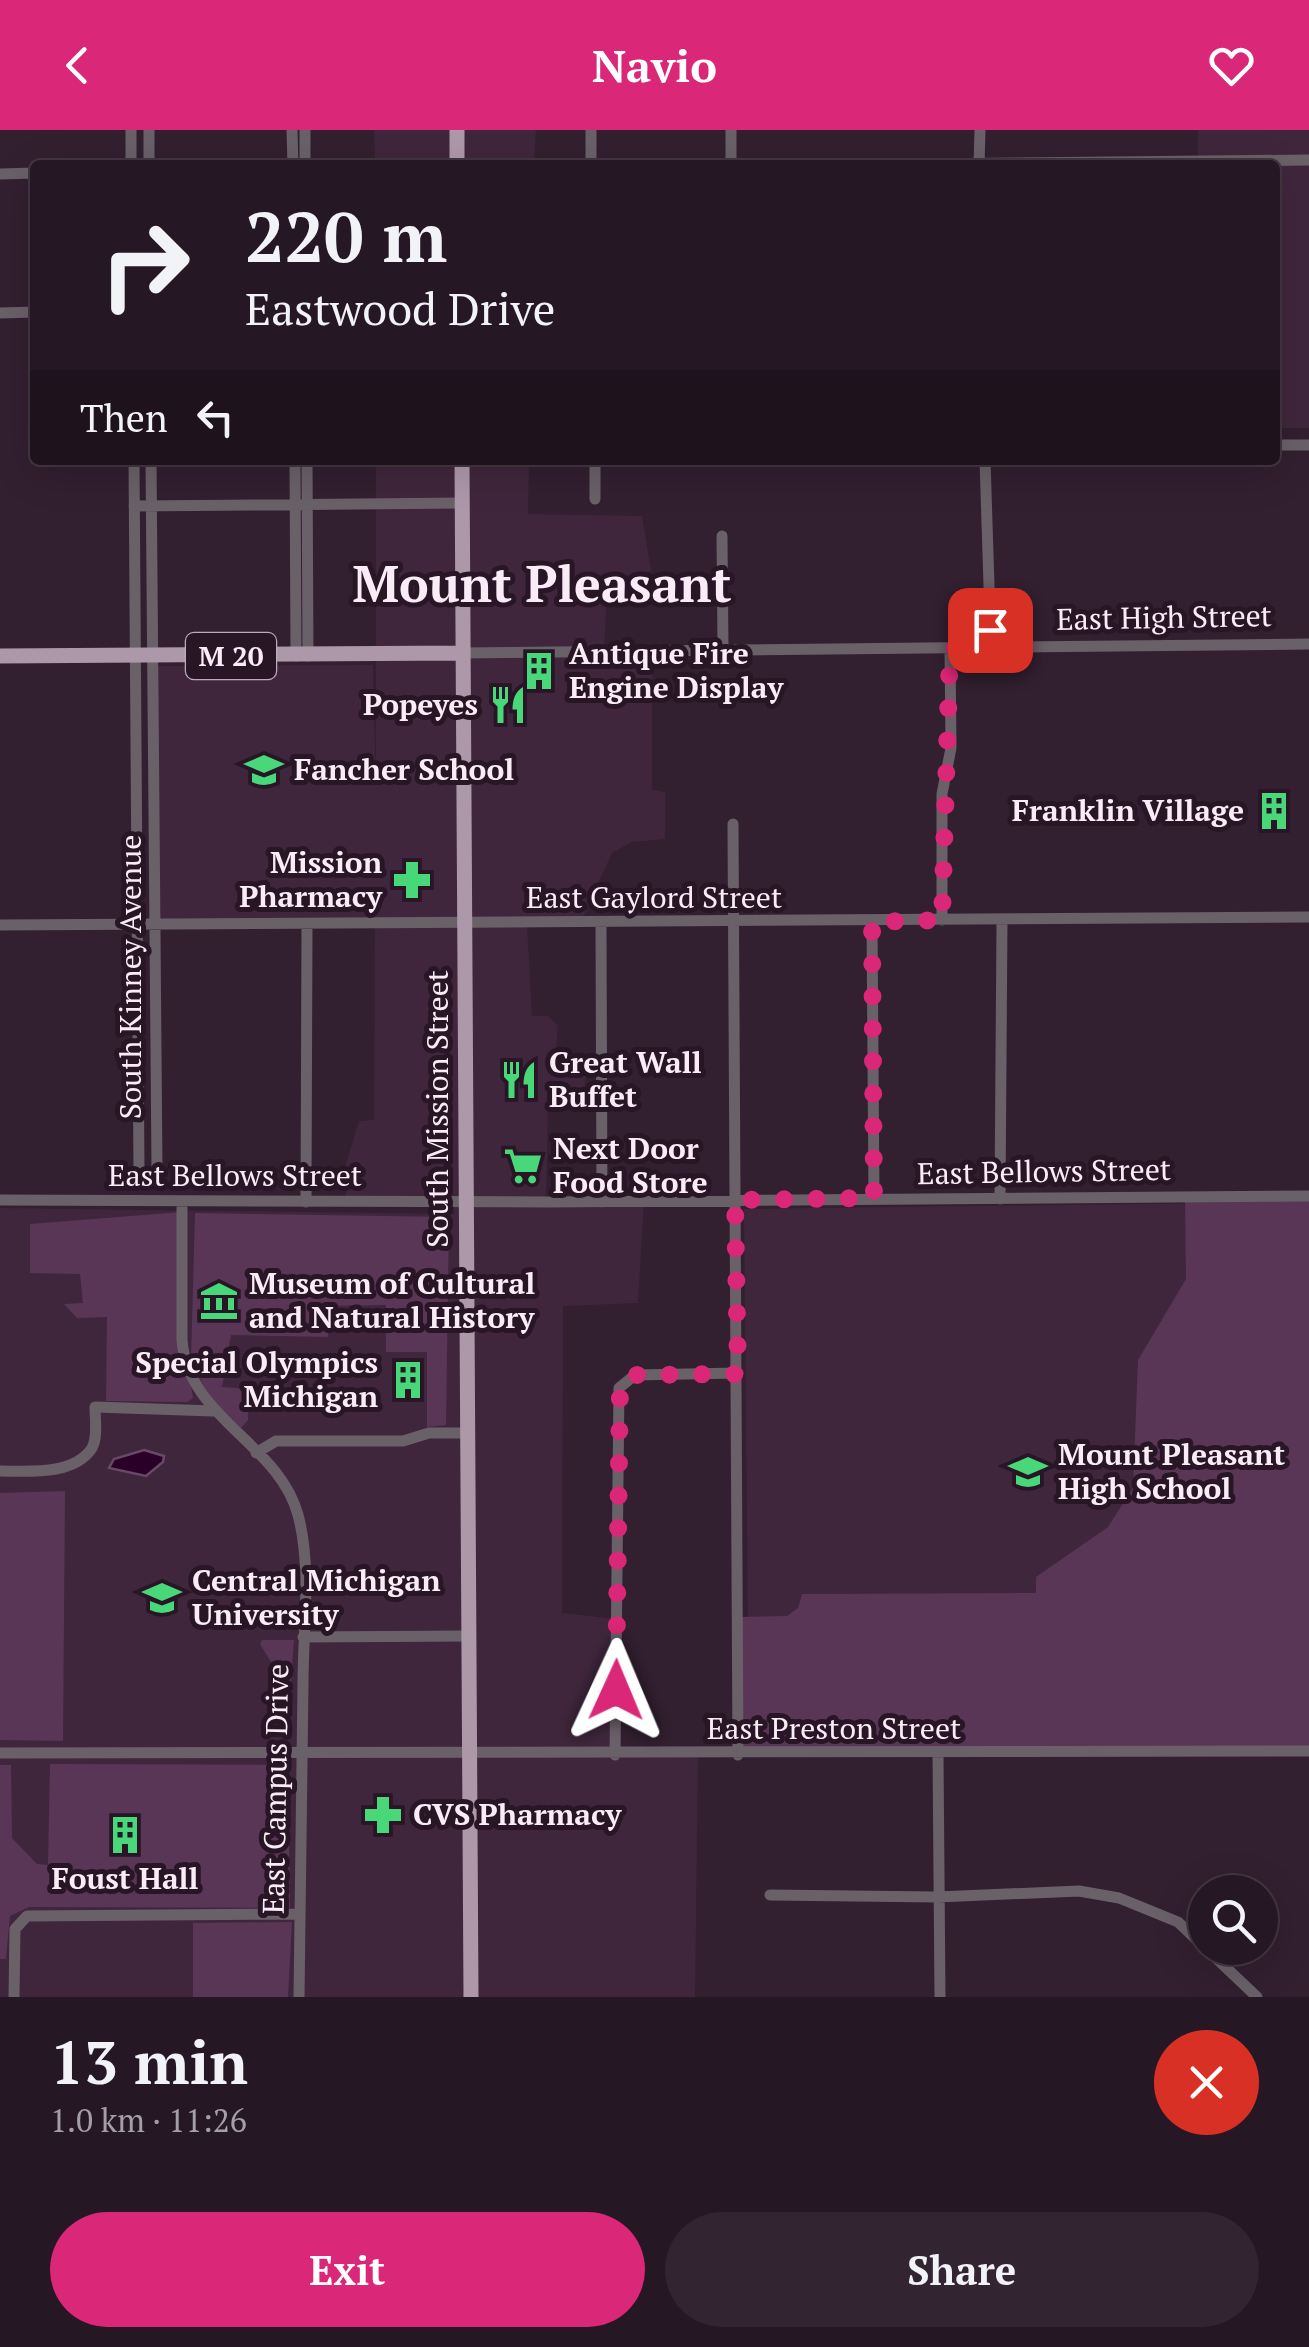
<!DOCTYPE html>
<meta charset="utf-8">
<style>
:root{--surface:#261724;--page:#322431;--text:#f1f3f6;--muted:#a49fa6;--line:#423641;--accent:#db2777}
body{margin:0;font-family:"PT Serif",serif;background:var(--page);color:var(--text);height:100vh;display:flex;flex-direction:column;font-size:38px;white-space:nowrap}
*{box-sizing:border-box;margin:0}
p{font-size:32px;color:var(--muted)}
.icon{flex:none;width:55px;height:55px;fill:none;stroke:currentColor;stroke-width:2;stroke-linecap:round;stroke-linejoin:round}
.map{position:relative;height:1867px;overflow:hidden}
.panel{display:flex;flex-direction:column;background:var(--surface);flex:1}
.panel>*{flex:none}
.top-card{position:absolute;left:30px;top:30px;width:1250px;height:305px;border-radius:10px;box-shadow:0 10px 40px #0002,0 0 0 2px var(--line);background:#261724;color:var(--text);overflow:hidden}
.controls{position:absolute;left:1188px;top:1745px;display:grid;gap:20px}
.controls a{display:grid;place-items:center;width:90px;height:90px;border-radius:50%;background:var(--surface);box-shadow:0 10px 40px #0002,0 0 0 2px var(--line);font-size:50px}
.pin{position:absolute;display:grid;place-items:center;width:85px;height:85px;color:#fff;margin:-42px;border-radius:20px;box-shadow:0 5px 15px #0006}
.me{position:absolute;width:110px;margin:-55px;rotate:1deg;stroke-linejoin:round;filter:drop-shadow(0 0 8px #0008)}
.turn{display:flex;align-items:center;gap:35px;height:210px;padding:0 50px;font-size:45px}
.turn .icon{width:130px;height:130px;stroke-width:2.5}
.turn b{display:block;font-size:70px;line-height:85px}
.then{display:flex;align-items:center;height:95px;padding:0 50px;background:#0003;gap:20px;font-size:38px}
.round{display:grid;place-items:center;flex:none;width:105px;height:105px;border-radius:52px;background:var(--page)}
.head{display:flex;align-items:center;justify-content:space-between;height:170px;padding:0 50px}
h1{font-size:60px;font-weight:600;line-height:75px}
.cta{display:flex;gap:20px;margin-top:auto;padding:20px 50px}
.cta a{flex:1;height:115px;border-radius:60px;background:var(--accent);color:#fff;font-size:40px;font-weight:600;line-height:115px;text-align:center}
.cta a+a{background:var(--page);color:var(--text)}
header{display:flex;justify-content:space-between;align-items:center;height:130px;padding:0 50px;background:var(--accent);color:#fff;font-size:45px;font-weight:600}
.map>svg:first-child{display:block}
</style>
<header><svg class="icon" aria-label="back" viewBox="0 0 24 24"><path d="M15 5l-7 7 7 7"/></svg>Navio<svg class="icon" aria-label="heart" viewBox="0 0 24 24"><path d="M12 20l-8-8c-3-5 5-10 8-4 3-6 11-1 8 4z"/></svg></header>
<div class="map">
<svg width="1309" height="1867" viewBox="0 0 1309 1867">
<rect width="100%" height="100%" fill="#321f30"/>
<path fill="#3f263c" d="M374,0H536L534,35H375Z
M1198,0H1309V298H1275V35H1198Z
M376,330H529L528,384L642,386L651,441L608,449L604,520H652V660L665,662V709L632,712L612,723L580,794L527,795L532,886H548L558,896L554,941H587L581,976L548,978L546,1072H644L638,1173L563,1176L562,1483L617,1489L616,1625H698L695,1867H0V1078L454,1084V1074L346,1072V1034L359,991L374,990L375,795L155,797L153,536L373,535L376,659Z
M1309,1072V1604L749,1609L744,1079Z"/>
<path fill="#593655" d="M1309,1065V1621L738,1625V1487L787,1486L798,1478L802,1464L1036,1463V1447L1108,1397L1133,1358L1138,1230L1186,1149L1185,1066Z
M182,1082V1199L193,1268L187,1272L106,1271L107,1187L77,1188L64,1174L83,1173L80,1144L30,1143V1094Z
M195,1083L449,1087L446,1295L427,1297V1222H386V1175L329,1176L328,1207L231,1205L222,1257L249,1259L248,1290L241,1298L212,1273L191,1229Z
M65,1361L63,1611L0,1610V1363Z
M262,1510H294L290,1563L260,1514Z
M50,1634L288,1635L290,1778L29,1777L10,1786L6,1829H0V1635H11L12,1708L37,1734L48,1735Z
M292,1792L288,1867H193V1793Z"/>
<path fill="#2b0028" stroke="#694766" stroke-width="2.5" d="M144,1320L164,1326L163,1332L146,1346L109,1338L114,1329Z"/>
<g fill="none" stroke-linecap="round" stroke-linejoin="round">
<path stroke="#6a6068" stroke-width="11" d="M131,0V35
M149,0V35
M292,0L293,35
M305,0V35
M591,0V35
M731,0V35
M806,35L1309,30
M979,35L980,0
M0,44L35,43
M0,183L35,182
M1275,315H1309
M134,330L139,1040L148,1051L155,1049L157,1040L151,330
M295,330L296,526
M307,330L308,526
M595,330V369
M985,330L991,518
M134,376L462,373
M722,406L723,518
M462,523L1309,514
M733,694L738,1625
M942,790V664L951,618L950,518
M872,792L874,1068
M601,794L602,1072
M0,795L1309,787
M1000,1069L1002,790
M0,1070L546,1072L1309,1066
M182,1071V1210C188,1289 279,1313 298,1385C312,1436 303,1500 303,1553C301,1658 301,1762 299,1867
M306,1072L307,796
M256,1323L276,1311H403L429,1303H469
M0,1341C27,1341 74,1346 92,1318C98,1308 95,1289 95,1277L213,1281
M303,1507L470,1506
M0,1623L1309,1621
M938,1623L940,1867
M615,1625L619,1258L635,1245L738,1243
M770,1765L937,1767L1079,1761L1119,1768L1178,1792L1257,1867
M14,1867L15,1799L27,1786L300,1784"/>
<path stroke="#ad98aa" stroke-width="15" d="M457,0V35
M462,330L471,1867
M0,526L462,523"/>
</g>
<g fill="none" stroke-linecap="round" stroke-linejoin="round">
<path stroke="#db2777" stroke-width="18" stroke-dasharray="0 32.4" d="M616,1560L620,1258L635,1245L738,1244L735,1070L874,1068L872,792L942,790L950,518H991L990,500"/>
</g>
<defs>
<g id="building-bare" transform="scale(3)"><path d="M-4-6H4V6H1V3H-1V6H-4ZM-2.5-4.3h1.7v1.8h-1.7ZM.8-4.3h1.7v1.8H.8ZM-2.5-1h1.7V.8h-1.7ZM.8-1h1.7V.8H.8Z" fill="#48d779" stroke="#281526" stroke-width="2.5" paint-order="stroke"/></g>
<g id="restaurant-bare" transform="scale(3)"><path d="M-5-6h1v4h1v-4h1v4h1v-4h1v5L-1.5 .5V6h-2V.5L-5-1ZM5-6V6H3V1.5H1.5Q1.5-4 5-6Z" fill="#48d779" stroke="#281526" stroke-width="2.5" paint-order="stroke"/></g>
<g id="school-bare" transform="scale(3)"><path d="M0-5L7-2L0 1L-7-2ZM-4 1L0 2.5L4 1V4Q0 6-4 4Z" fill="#48d779" stroke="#281526" stroke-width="2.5" paint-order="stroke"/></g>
<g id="pharmacy-bare" transform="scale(3)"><path d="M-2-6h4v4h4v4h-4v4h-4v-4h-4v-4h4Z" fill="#48d779" stroke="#281526" stroke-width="2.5" paint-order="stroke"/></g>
<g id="supermarket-bare" transform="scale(3)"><path d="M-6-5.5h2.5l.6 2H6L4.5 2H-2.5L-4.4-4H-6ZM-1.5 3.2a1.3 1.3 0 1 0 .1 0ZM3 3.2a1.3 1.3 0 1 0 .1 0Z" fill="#48d779" stroke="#281526" stroke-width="2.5" paint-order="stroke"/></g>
<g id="museum-bare" transform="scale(3)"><path d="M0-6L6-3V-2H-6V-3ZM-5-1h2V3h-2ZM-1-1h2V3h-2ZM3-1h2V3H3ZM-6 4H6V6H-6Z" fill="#48d779" stroke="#281526" stroke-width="2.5" paint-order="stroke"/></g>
<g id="university-bare" transform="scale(3)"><path d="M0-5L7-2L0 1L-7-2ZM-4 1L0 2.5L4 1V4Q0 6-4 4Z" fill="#48d779" stroke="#281526" stroke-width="2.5" paint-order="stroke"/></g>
</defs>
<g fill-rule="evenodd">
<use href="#building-bare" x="539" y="541"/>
<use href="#restaurant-bare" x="508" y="575"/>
<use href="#school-bare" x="264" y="640"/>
<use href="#building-bare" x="1274" y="681"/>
<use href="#pharmacy-bare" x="412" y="750"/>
<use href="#restaurant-bare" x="519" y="950"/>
<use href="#supermarket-bare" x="523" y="1036"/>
<use href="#museum-bare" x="219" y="1171"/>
<use href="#building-bare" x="408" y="1250"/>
<use href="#school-bare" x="1028" y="1342"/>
<use href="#university-bare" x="162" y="1468"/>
<use href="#pharmacy-bare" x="383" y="1685"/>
<use href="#building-bare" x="125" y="1705"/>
</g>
<g text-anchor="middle" stroke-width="10" stroke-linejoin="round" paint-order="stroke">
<rect fill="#281526" stroke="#baacb8" stroke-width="2.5" x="186" y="503" width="90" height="46" rx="8"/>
<g font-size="28" font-weight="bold" fill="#f9ecf7">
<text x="231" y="536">M 20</text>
</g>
<g font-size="30" fill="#f9ecf7" stroke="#281526">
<text transform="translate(1164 488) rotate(-1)" y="10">East High Street</text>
<text x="654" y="778">East Gaylord Street</text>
<text transform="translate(131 847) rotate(-90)" y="10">South Kinney Avenue</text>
<text transform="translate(438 979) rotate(-90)" y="10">South Mission Street</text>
<text transform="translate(1044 1042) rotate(-1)" y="10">East Bellows Street</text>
<text x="235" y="1056">East Bellows Street</text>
<text x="834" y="1609">East Preston Street</text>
<text transform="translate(276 1659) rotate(-89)" y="10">East Campus Drive</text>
</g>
<g font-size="30" font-weight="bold" fill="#f9ecf7" stroke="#281526" text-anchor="start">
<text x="569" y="534">Antique Fire<tspan x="569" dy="34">Engine Display</tspan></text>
<text x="478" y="585" text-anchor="end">Popeyes</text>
<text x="294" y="650">Fancher School</text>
<text x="1244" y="691" text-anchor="end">Franklin Village</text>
<text x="382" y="743" text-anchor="end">Mission<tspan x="382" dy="34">Pharmacy</tspan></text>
<text x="549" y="943">Great Wall<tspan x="549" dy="34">Buffet</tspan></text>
<text x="553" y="1029">Next Door<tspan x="553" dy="34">Food Store</tspan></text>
<text x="249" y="1164">Museum of Cultural<tspan x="249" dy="34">and Natural History</tspan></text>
<text x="378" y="1243" text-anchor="end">Special Olympics<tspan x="378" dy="34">Michigan</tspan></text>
<text x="1058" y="1335">Mount Pleasant<tspan x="1058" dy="34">High School</tspan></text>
<text x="192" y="1461">Central Michigan<tspan x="192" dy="34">University</tspan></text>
<text x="413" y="1695">CVS Pharmacy</text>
<text x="125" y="1759" text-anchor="middle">Foust Hall</text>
</g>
<g font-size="50" font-weight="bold" fill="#f9ecf7" stroke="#281526">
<text x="542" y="472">Mount Pleasant</text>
</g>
</g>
</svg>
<div class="controls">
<a><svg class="icon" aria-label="search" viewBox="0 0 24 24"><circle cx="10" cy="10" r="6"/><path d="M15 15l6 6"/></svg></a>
</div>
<div class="pin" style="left:990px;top:500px;background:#d93025"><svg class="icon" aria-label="arrive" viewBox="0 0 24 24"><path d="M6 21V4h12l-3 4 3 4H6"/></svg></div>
<svg class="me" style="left:616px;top:1560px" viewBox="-20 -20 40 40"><path d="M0-17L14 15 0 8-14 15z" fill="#db2777" stroke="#fff" stroke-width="4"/></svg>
<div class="top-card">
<div class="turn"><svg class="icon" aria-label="right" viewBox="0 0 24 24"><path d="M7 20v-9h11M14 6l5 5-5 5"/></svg><div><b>220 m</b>Eastwood Drive</div></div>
<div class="then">Then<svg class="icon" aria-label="left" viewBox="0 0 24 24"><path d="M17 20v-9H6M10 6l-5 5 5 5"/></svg></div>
</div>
</div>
<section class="panel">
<div class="head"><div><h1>13 min</h1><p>1.0 km · 11:26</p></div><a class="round" style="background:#d93025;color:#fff"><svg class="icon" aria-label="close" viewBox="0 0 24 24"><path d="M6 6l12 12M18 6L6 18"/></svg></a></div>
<div class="cta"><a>Exit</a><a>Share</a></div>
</section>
